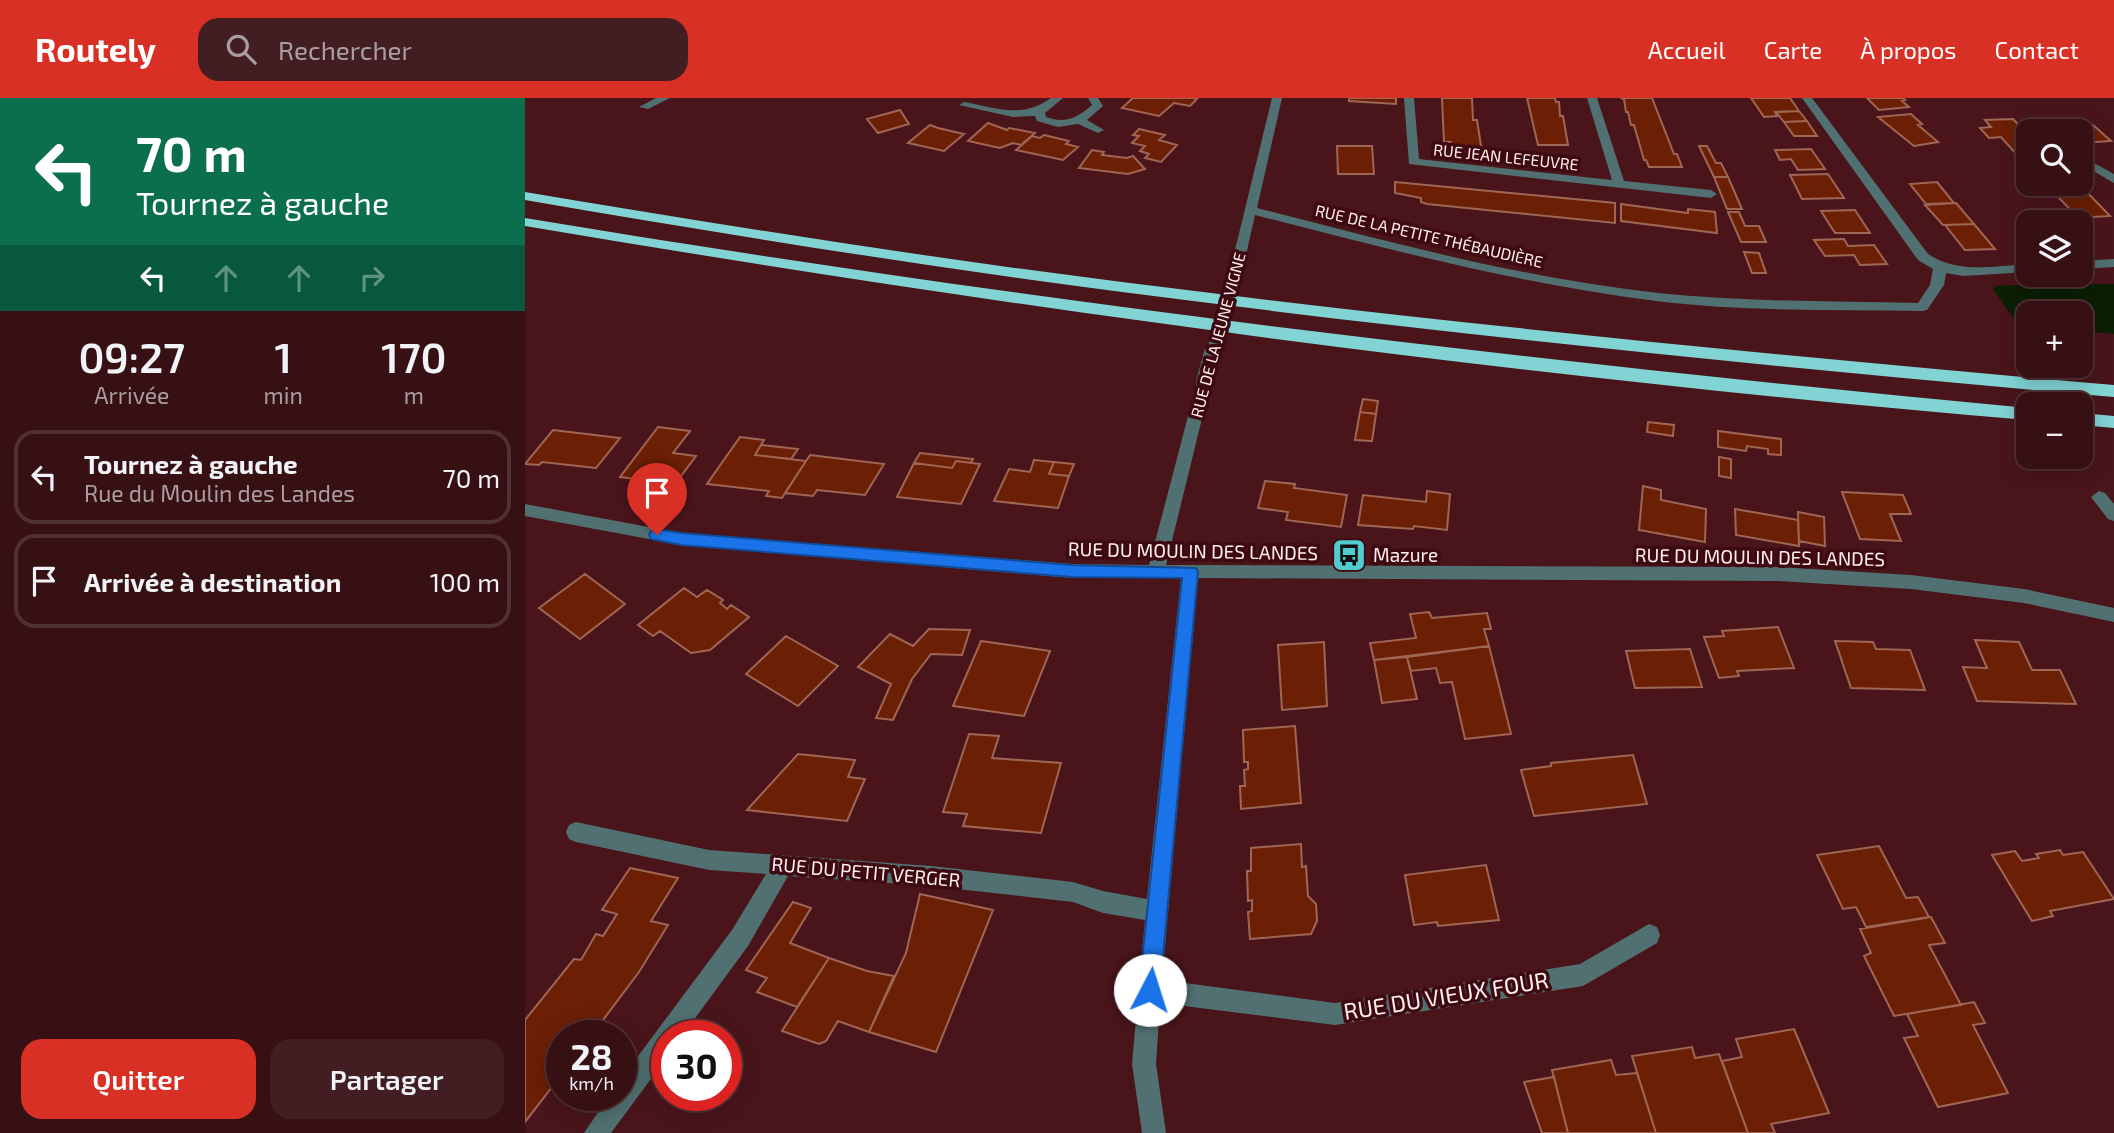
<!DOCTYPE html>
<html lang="fr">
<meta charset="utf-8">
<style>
:root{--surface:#371014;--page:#421e22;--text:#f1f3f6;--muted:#aa9da0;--line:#513034;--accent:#d93025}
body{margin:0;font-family:"Exo 2",sans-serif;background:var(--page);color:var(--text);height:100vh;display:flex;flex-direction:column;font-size:26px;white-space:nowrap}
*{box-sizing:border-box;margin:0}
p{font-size:23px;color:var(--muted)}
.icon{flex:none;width:38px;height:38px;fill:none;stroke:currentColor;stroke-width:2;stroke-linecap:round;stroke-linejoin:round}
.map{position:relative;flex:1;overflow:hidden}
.details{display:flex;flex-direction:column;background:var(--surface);width:525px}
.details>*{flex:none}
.top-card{background:#0b6e4f;color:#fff;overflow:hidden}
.fabs{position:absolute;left:1491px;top:21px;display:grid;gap:14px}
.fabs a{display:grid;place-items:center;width:77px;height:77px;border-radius:14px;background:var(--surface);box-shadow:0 4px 18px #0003,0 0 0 2px var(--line);font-size:35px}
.speed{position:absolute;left:21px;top:922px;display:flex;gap:14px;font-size:35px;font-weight:700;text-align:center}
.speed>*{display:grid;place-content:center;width:91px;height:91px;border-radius:50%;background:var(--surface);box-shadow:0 4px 18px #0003,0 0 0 2px var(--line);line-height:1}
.speed small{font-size:18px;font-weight:400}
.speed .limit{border:10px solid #d22;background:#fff;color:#111}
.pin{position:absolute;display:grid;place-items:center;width:60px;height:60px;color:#fff;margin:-72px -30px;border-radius:50% 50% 50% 0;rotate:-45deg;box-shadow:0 0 7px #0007}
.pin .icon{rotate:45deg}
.me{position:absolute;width:77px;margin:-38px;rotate:5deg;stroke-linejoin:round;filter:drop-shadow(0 0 5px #0008)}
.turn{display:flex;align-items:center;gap:24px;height:147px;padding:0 21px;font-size:32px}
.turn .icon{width:91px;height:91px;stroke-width:2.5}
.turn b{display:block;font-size:49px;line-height:60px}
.lanes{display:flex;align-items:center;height:66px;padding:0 21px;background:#0003;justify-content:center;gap:35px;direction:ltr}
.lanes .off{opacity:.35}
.eta{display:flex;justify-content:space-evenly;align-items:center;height:119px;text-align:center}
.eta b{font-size:42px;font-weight:600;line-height:49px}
.action{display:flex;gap:14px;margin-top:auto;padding:14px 21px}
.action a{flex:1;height:80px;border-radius:21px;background:var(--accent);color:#fff;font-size:28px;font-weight:600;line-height:80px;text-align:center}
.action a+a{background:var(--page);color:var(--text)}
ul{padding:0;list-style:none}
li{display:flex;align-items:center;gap:21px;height:94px;margin:0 14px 10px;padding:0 7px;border:4px solid var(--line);border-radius:21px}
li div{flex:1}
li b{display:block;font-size:26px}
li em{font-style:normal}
header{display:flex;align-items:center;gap:42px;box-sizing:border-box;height:98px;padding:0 35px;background:var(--accent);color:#fff}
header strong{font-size:33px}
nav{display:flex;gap:38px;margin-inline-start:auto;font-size:24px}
.search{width:490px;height:63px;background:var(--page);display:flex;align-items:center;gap:18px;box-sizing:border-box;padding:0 24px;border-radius:21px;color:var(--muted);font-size:26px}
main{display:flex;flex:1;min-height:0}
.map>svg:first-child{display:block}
</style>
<header>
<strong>Routely</strong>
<div class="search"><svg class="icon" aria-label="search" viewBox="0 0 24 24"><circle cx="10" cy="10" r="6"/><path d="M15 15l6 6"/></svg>Rechercher</div>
<nav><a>Accueil</a><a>Carte</a><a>À propos</a><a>Contact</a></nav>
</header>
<main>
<section class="details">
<div class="top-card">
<div class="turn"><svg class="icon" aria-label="left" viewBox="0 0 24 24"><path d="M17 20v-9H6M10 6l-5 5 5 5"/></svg><div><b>70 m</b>Tournez à gauche</div></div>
<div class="lanes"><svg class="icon" aria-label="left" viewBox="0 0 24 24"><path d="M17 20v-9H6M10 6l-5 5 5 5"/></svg><svg class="icon off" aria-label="ahead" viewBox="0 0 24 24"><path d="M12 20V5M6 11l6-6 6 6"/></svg><svg class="icon off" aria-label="ahead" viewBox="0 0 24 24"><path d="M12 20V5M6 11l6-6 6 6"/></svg><svg class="icon off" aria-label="right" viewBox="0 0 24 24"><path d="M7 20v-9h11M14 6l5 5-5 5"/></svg></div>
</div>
<div class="eta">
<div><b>09:27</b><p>Arrivée</p></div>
<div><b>1</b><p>min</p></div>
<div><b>170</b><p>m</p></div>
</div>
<ul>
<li><svg class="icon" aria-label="left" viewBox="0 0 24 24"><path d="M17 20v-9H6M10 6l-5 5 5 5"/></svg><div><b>Tournez à gauche</b><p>Rue du Moulin des Landes</p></div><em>70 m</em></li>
<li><svg class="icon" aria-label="arrive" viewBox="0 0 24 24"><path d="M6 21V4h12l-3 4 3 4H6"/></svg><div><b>Arrivée à destination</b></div><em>100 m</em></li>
</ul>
<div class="action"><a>Quitter</a><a>Partager</a></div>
</section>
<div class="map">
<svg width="1589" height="1035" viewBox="0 0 1589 1035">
<rect width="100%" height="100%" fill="#49151b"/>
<path fill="#0b1f04" d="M1589,186V236L1556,233V215H1503V227L1491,224L1468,191L1470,188L1486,187Z"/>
<path fill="#6b1f05" stroke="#a06655" stroke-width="2" d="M608,0H668L672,1L665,8L649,5L634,18L597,10Z
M824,0H871V6L824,3Z
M947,0L948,22H952L957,54L926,53V44H919L917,0Z
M1002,0H1030L1031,4H1034L1035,18H1038L1043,47H1013Z
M1127,0L1149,56H1152L1157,69H1124L1121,62H1119L1109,27H1106L1103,14H1101L1099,1L1096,0Z
M1226,0H1265L1274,13L1250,14L1252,18L1239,19Z
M1342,0H1378L1380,2L1377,3L1384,9L1354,12Z
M375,12L384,26L353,35L342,21Z
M1274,13L1282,23L1259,24L1251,14Z
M1386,16L1397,26L1393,27L1413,44L1389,48L1353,19Z
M1488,21L1503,37V56L1492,57L1476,39L1464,40L1455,30L1466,29L1460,22Z
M1282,23L1292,38H1269L1259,24Z
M463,25L482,32L484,30L510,35L496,47L488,45L475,50L443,43Z
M405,27L413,30L439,36L419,53L383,45Z
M1568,27L1586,43L1556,45V33H1528L1525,30Z
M614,31L640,37L634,42L652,47L636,64L620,60L624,56L615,53L620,48L607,45L614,38L608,37Z
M519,37L544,43L541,46L553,49L538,62L491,52L507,38L515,40Z
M812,48H847L849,76H813Z
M1174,48H1182L1191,65H1196L1203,79H1189Z
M1286,51L1300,71L1273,72L1266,61L1255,62L1250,52Z
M567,52L579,54L577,57L602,60L608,58L620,71L603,76L554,70Z
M1303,76L1319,100L1277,101L1265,77Z
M1189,79H1203L1217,111H1202Z
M870,84L1090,105V125L902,106L896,104V100L870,95Z
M1412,84L1429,105L1401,106L1385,86Z
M1521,86H1554L1585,118L1553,120Z
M1431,105L1449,126L1418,127L1400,107Z
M1096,106L1163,115V111L1190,114L1192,135L1096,123Z
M1330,112L1345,135H1310L1296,113Z
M1203,114H1214L1220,128H1234L1241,144H1216Z
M1449,126L1470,151L1440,152L1420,127Z
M1319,141L1323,148L1349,147L1362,166L1335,167L1329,157L1300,158L1289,142Z
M1219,154L1234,155L1241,175H1227Z
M838,301L853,303L851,316L835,314Z
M835,314L851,316L847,343L830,342Z
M1123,324L1149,327L1148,338L1122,334Z
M133,329L165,333L148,355L171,358L150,386L95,379Z
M28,332L95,340L71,370L17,364L14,367L0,366Z
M1193,333L1256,341V357L1243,356V351L1222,348L1221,353L1193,349Z
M215,339L239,342L230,357L281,363L257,400L241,398L244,393L182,386Z
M236,347L273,351L266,361L230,357Z
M395,355L448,361L446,365L431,363L427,370L389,365Z
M285,357L359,366L340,397L292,392L288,398L260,395Z
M1194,359L1206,361V380L1194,378Z
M509,362L529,364L524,376L544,378L533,410L469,403L484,371L505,374Z
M431,363L455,366L436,406L372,399L389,365L427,370Z
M529,364L549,366L544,378L524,376Z
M740,383L770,386L769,390L822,397L816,429L761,422L763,414L733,410Z
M1118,388L1136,392V402L1181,411L1180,444L1114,432Z
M902,393L925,396L922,432L889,428L888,431L833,427L838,397L901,404Z
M1317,394L1378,397L1386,416H1365L1376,443L1335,441Z
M1210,411L1273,422L1274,448L1211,437Z
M1273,414L1299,419L1300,448L1274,443Z
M60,476L100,506L55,541L14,510Z
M159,490L172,499L182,492L198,502L195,505L202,511L206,507L224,519L185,552L166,555L135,533L128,538L113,527Z
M904,514L907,520L962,515L966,531H959L964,548L849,562L845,545L891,540L885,516Z
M1253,529L1269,570L1212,573L1214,578L1194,580L1179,539L1199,538L1197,533Z
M404,531L445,532L437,557L406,556L387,581L368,622L351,620L366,586L333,569L365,536L388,548Z
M261,538L313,568L273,608L221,576Z
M1450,542L1494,544L1507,572H1535L1551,606L1452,603L1438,569L1462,570Z
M456,543L525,553L499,618L428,608Z
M1310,543L1348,544L1351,551L1385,552L1400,592L1326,590Z
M799,544L802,608L757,612L753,547Z
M964,548L986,636L940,641L927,584L915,585L911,570L886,573L882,559Z
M1165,551L1177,589L1110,590L1101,553Z
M882,559L892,601L857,605L849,562Z
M770,628L776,705L716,711L715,688H720L719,672L723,671V664H719L718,632Z
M444,636L474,638L467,660L536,665L516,735L438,728L442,716L418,714Z
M273,656L330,662L323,679L340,681L322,723L222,712Z
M1108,657L1122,706L1009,718L996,672L1026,668V665Z
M776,746L777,769L781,768L783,798L791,806L792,823L786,836L725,841L723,814L727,813V802L723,803L722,773H726V750Z
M1354,748L1381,800L1393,799L1404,819L1341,829L1331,809L1318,811L1292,757Z
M1535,752L1538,757L1558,754L1589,801L1525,813L1528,818L1507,823L1467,757L1490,753L1497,763L1514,760L1511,756Z
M961,767L974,822L913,828L912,824L889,827L880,777Z
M105,770L153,780L126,823L143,827L114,874L66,938H37V976L0,1024V922L49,861L56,862L71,836L78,838L92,816L77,812Z
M395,796L468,812L411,954L344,934L381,855Z
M268,804L286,810L265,845L304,860L272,909L232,894L242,880L221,872Z
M1406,819L1420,845L1404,847L1436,907L1369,918L1339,858L1346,855L1335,831Z
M304,860L342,873L369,878L344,934L313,923L301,943L294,946L257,933Z
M1449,904L1460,925L1448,927L1483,995L1413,1009L1379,940L1393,938L1382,916Z
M1269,931L1304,1015L1246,1026L1250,1035H1223L1197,963L1217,959L1211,941Z
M1167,949L1170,960L1194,956L1223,1035H1131L1107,958Z
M1086,962L1091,977L1112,975L1131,1035H1043L1027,972Z
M1029,979L1043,1035H1017L999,984Z"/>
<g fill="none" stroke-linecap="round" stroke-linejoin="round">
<path fill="#517071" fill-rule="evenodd" d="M131,0H145L123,11L114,9Z
M526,0H538L520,15L521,19C540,26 552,20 567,7L563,0H573L578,8L562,22L579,32L573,35L553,26L533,29L512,23L510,18L488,19L434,7L439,4C472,10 497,21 526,0Z
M747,0H757L732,110C865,144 996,180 1133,195C1219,204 1307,203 1393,205L1405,187L1408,171L1393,162L1277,0H1287L1403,156C1433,176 1468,168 1503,166V174L1438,178L1421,175L1419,187L1402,212L1397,213C1309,211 1219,214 1131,203C994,186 863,151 730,117L723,148L717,152L711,148Z
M879,0H889L894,61L1087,82L1062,0H1072L1099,83L1186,92L1192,96L1186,100L884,66Z
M1556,58L1589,76V85L1556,66Z
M1589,161V169L1556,171V163Z
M679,279L686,284L641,467L1253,469L1386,477L1499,491L1589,510V524L1499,505L1386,491L1253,483L673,480L637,882L810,905L1055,866L1124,826L1132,829L1135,837L1132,845L1058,888L810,927L635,905L631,966L641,1035H617L607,966L620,822L578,815L548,804L406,788L263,778L223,848L157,938H142V959L86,1035H59L84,998H96V981L207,832L241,776L184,772L51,744L44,741L41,734L44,727L51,724L184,752L406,768L548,784L578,793L622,801L656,480H547L156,447L0,418V406L156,435L547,466L624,467L672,284Z
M1574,393L1580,395L1589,406V423L1583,421L1566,399Z"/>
<path fill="#81d3d4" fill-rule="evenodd" d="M0,94C198,127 397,159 597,184C927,226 1258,258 1589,287V299C1258,270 927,237 597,194C397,168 198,136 0,102Z
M0,120C499,203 1000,263 1503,310V322C1000,280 498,212 0,128Z
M1556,315L1589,318V330L1556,327Z"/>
<path stroke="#517071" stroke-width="12" d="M687,256L717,148"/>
<path stroke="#517071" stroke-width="16" d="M679,284L687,255"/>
</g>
<path fill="#1a73e8" stroke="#114b97" stroke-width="2" d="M132,431L156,435L547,467L671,470L673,474L635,892L632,899L625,902L617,899L614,892L657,480L547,479L156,447L126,441L124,437L126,433Z"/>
<defs>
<g id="bus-square" transform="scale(1.75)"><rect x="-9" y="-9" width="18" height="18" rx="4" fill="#52cdcf" stroke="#3e0911"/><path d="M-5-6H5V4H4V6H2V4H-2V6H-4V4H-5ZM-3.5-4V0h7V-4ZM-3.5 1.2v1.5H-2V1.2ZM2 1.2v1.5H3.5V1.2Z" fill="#111"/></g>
</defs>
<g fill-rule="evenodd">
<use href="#bus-square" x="824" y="457"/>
</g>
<g text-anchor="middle" stroke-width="7" stroke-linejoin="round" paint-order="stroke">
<g font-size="16" fill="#fff0f0" stroke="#3e0911">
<text transform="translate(981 59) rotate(6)" y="6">RUE JEAN LEFEUVRE</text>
<text transform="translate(904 138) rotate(13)" y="6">RUE DE LA PETITE THÉBAUDIÈRE</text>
<text transform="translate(693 237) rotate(-75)" y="6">RUE DE LA JEUNE VIGNE</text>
</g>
<g font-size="19" fill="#fff0f0" stroke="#3e0911">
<text transform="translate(668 453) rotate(1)" y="7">RUE DU MOULIN DES LANDES</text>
<text transform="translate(1235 459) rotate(1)" y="7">RUE DU MOULIN DES LANDES</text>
<text transform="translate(341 774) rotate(5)" y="7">RUE DU PETIT VERGER</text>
</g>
<g font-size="19" fill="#fff0f0" stroke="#3e0911" text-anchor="start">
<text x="848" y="464">Mazure</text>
</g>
<g font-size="23" fill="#fff0f0" stroke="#3e0911">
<text transform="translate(921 898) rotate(-9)" y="8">RUE DU VIEUX FOUR</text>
</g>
</g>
</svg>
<div class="fabs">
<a><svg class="icon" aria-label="search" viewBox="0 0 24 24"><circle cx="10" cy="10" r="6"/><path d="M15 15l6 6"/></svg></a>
<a><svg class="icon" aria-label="layers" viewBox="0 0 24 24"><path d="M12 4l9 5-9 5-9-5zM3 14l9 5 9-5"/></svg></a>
<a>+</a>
<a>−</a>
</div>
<div class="speed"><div>28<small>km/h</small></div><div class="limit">30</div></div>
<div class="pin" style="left:132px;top:437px;background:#d93025"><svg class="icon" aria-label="arrive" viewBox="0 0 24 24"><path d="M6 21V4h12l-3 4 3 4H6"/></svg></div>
<svg class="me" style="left:625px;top:892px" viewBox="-20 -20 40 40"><circle r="19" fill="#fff"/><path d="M0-13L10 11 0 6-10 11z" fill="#1a73e8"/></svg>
</div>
</main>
